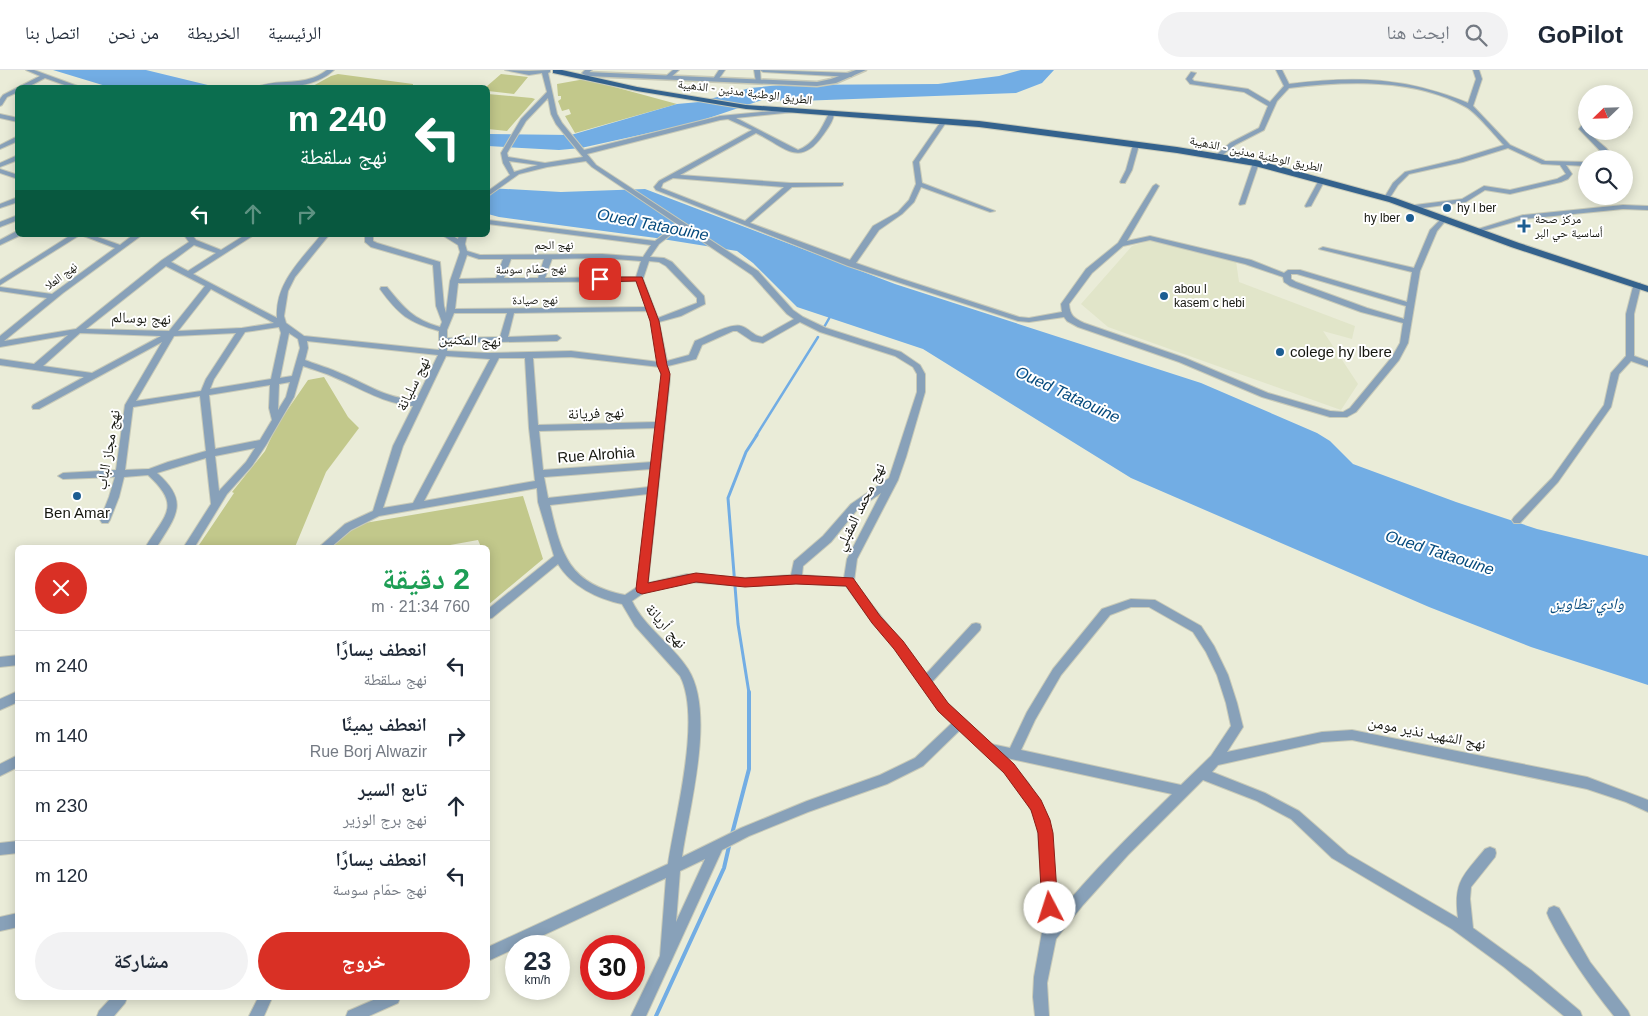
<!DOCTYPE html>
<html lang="ar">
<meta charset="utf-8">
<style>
:root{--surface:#fff;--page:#f2f2f3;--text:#1f2937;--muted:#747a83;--line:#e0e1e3;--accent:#d93025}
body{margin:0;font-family:Arial,"Noto Naskh Arabic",sans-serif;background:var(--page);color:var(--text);direction:rtl;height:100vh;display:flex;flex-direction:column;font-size:19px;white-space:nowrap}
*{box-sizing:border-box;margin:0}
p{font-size:16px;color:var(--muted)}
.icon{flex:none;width:28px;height:28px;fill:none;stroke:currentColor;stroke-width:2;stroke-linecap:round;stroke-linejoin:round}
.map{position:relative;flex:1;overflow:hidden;direction:ltr}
.sheet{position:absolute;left:15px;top:475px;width:475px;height:455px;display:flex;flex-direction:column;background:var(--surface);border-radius:8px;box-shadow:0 2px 12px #0003;direction:rtl}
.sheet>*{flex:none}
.banner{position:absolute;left:15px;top:15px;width:475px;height:152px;border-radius:8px;box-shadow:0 2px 12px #0003;direction:rtl;background:#0b6e4f;color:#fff;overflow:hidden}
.needle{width:32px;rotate:247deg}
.controls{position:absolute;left:1578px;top:15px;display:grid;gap:10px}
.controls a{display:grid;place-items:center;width:55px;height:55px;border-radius:50%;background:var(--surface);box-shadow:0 2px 12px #0003;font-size:25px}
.speed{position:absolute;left:505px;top:865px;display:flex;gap:10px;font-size:25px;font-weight:700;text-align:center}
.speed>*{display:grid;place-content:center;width:65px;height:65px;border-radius:50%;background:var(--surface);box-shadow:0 2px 12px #0003;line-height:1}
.speed small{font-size:12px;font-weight:400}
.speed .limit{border:8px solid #d22;background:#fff;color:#111}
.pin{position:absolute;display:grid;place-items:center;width:42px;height:42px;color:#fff;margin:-21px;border-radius:10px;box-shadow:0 2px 8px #0006}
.me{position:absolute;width:55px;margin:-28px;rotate:355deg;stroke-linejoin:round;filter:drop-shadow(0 0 4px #0008)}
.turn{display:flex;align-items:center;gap:18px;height:105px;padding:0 20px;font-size:22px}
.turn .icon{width:65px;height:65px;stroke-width:2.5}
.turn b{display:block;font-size:35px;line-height:42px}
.lanes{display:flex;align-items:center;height:48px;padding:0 20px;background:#0003;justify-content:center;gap:25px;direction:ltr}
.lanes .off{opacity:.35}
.round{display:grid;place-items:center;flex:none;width:52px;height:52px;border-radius:26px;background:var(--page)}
.overview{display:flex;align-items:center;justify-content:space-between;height:85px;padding:0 20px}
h1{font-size:30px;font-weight:800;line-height:38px;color:#1e9e55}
.action{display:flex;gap:10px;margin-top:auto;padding:10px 20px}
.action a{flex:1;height:58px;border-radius:30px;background:var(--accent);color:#fff;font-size:20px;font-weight:800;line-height:58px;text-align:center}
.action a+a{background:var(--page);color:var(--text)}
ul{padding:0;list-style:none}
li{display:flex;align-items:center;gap:15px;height:70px;padding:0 20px;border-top:1px solid var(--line)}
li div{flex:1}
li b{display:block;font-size:19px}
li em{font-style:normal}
header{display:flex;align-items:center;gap:30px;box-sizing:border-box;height:70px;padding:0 25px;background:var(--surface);border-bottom:1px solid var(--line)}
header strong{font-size:24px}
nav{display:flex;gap:28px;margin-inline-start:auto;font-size:18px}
.search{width:350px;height:45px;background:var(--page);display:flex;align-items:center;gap:12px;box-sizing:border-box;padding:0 18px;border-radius:28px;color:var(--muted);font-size:19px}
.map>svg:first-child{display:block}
</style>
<header>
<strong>GoPilot</strong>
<div class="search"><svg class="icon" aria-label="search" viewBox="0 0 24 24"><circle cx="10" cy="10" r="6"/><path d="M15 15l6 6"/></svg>ابحث هنا</div>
<nav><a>الرئيسية</a><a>الخريطة</a><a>من نحن</a><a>اتصل بنا</a></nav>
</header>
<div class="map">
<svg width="1648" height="946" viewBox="0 0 1648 946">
<rect width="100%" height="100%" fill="#eaecd8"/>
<path fill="#e1e5c9" d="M1152,170L1236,191L1239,212L1355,256L1352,269L1323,261L1358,314L1341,340L1108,257L1081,234L1132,176Z"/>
<path fill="#c2c88b" d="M338,4L413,14V17H424H311L331,6Z
M501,4L528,7L514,24L488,21V18L486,17Z
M585,9L677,34L575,63L565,46L571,44L569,39L562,41L558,31L561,29V26H558L557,14Z
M488,24L532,28L535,29L507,61L488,59Z
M324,307L348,347L359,358L326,402L295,477L197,478L234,423L232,422L265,381L277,355L308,310Z
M523,426L543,489L488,535V478L481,477L478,470L439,477L330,478L359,454Z"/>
<path fill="#72ade4" d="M53,0H146L216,17H109Z
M1021,0H1054L1042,13L1016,23L799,31L762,30L694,53L581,78L559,80L488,76V64L571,65L677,34L699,32L750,18L781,15L938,14L999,6Z
M488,118L561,122L645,119L895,214L1201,313L1317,363L1330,371L1353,394L1456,432L1537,459L1648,486V615L1531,577L1429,537L1131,408L923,279L797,237L753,193L737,181L656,168L499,147L488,144Z"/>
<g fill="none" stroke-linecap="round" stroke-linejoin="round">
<path stroke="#72ade4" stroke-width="2.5" d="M823,259L831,245
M756,366L818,267"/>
<path stroke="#72ade4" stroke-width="3" d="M749,623L738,554L728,428L746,382L757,365"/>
<path stroke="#72ade4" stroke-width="4" d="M732,764L749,699V622
M656,946L724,798L730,772"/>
<g stroke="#c8cab8" stroke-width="2">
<path id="minor" d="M26,0H34L83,18H73L45,8L26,18H18V22L7,27L2,35L0,36V29L3,25L40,6Z
M327,0H334C314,19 280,18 254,18C279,7 304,18 327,0Z
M505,0L529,1L550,0V2L548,3L557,44L562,53L584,80L720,46L792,39L795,41L794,42L736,48L798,80C815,74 823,56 830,41H834C835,49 828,58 823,65C799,99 784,76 756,63L680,105L790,113H843V115L841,116L792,117L750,153L850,190L873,156L898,142L909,130L916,114L913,92L942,50H946L947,51L919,92L922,113L995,141L990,142L921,117L914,132L902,144L879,160L856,193L899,208L1019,247L1029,248L1062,242L1061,234L1086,199L1118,173L1153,116L1156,114L1159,116L1127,171L1150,166L1251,190L1284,203L1288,200H1300L1407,232L1412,202L1319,179L1323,177L1414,198L1430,160L1443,147H1447V149L1437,161L1420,201L1408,273L1399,290L1356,342L1347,347H1330L1262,327L1179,292L1078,257L1067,251L1064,247L1029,252L1018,251L848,196L656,120L654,117L659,111L752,60L728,49L720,50L587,84L596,95L758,201L793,240L803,247L826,258L901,282L920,295L925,304V322L906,387L898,410L857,489L854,511C877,543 903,572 926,604L972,554L976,553L980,554L981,557L980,560L932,612L947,633L991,674L1010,678L1027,642L1053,599L1102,539L1131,529L1155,530L1201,556L1214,576L1228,605L1237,633L1243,657L1227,682L1322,662L1352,660L1587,707L1648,730V742L1626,732L1587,719L1352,670L1322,672L1218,695L1212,702L1265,723L1299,741L1348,784L1458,848C1453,811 1464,805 1485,779L1490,777L1495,779L1496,783L1495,787L1471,817L1470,829L1473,858L1531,900L1580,941L1582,946H1564L1504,897L1452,859L1332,788L1291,749L1257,731L1203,710L1128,785L1083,835L1056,869L1047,913L1049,946H1035L1033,927L1034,907L1044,851L1037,751L1021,722L1005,702L960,660L923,696L887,714L808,742L749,766L722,780L646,946H631L660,886L666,808L488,891V877L668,794C675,746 702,648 680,606L635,556L622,534C598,529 571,516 558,494L492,548L488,549V539L554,486L538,432L537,418L379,446L351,460L330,478H318L345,454L373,441L393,376L413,336C385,334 362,319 336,308C326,303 314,300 303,296L294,327L266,375L252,396L227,424L194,478H183L211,434L206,388L157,403C190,432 176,446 156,478H145C164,445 183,437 148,405L124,407L119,427L110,450L108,453H102L100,450L109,427L115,407L63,409L58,406L63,403L116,400L125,335L162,272L39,339H33L32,337L33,335L84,307L0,295V289L34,294L68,265L0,277V266L47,228L0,221V217L52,224L115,178L81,165H92L120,175L133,165H142L63,223L4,271L76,259L162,190L189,172L184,165H192L196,170L221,180L245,165H254L193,204L277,248C275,213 301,190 321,165H329L295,207L288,221L284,246L286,253L304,266L439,280V261C408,252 399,245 380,219L381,217H387C405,239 413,249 440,257L442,252L436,236L433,195L371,177L365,172V165H373V171L377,173L440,192L444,236L446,243L450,211L460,182L458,175L442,165H451L458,169L459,165H467L465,174L467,181L480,185L602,184L643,187L651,175L488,154V150L655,171L677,154L592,97L586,91L547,97L519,104L488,126V121L510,105L503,93L501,83L521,49L547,22L542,3L529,5ZM548,28L551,44L556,54L583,87L545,93L508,87L507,83L526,51ZM509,91L538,95L514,102ZM673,108L784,117L745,151L661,118L663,113ZM681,157L752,205L787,244L794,249L762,267C753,266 749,258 741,256C730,253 706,267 695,271L689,285L667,291L659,252L681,246L705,234L704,226L672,192L664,188L650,187L659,174ZM1150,170L1245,194L1283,207L1284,212L1290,216L1361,242L1403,253L1400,273L1392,287L1350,338L1343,342L1330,341L1268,323L1185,288L1084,253C1074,248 1070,246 1069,234L1092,203L1123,176ZM194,175L216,183L188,201L171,192ZM467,185L479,189H503L496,208L459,209ZM602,188L641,191L636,207L545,208L552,189ZM511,189H544L538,208H504ZM649,191L659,192L666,196L697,228V233L658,248L643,209ZM166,196L205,216L169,261L86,259ZM1291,204H1297L1406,236L1404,249L1367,238L1296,212L1291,209ZM636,211L646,237L455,239L458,213ZM211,219L274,253L242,258L178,261ZM647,241L651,251L659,292L571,281L488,283L447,281V273L557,271L561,268L557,265L508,267L514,243ZM454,243H507L500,267L447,268V260ZM800,252L820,262L895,286L913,297L917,304V322L889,408L851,434L823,466L794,491L791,505L745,508L687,504L648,513L670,309L668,296L696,289L702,275L733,261H737L752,271L763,273ZM279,257L281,263L271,309L210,319L214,309L245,262ZM80,263L161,266L92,303L43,296ZM236,263L206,309L201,321L136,331L174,266ZM289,263L298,269L300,278L292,306L280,308ZM307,271L438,285L416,330C385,328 369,315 342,304C330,298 317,295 305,290L308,278ZM446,286L490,289L413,433L383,438L403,376ZM571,287L660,297L662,309L657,352L538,355L533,288ZM499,288H525L529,358L535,411L424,431ZM290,312L286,327L278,340L279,314ZM270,315L269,338L272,350L260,370L215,379L209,325ZM200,326L206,381L168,392L149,399L125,400L133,337ZM656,358L652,392L543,400L539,361ZM255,378L246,392L219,421L215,386ZM651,399L649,417L548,428L544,407ZM881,423L847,489L844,508L802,505L803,496L831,472L857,440ZM648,424L637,517L625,525C569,514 561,484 550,435ZM687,512L745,516L796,513L846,516L872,552L895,578L939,641L952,653L915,688L880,705L807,731L741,758L682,787C689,737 716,643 688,599C672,574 645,558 632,531L645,522ZM1131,537H1149L1193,562L1206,582L1217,605L1226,633L1231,656L1211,686L1181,715L1021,680L1035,650L1061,605L1110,545ZM1007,688L1172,724C1132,763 1092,802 1057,845L1049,750L1029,714ZM705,789L676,852L680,801Z
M585,0H592L587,4H583L582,3Z
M673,0H679L670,8H666V6Z
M719,0H725L718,10H714L713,9Z
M754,0H760L761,13L756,12Z
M760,0L851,3L854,5L851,7L763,2Z
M1276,0H1282L1289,14C1355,6 1405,7 1468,33L1476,9L1473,0H1479L1482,9L1473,36L1510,75L1545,91L1586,92V96L1566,95L1572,104L1568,109L1561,112L1510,124L1485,120L1466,132L1415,139L1412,137L1415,135L1462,129L1484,116L1510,120L1557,109L1566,104L1560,95L1542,94L1508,78L1463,92L1409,104L1398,115L1389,129H1385L1384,128L1393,113L1405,102L1459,89L1504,75C1495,66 1477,43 1466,37C1414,8 1346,11 1289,18L1277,31L1264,60L1235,75L1219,88H1215V86L1230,73L1259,58L1268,36L1244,22L1190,14L1186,9L1191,2L1196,3L1192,9L1194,11L1248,19L1270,32L1284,16Z
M0,44L18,48V52L0,48Z
M1586,51V61L1606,78L1615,89H1608L1580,60L1579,59L1584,52Z
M1624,55L1628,56L1629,57L1624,59Z
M18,66V71L0,79V75Z
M1136,73L1139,75L1132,100L1125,113H1121L1120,112L1126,100L1133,75Z
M18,85V90L0,97V93Z
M1256,91L1259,93L1245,134L1240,135L1239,134L1253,93Z
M0,99L18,105V109L0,103Z
M1322,108L1325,110L1311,136L1306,137L1305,136L1319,110Z
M18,127V132L0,138V134Z
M1623,135L1648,136V140L1623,139L1524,149L1479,162L1475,160L1523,145Z
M18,145V150L0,157V152Z
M15,162H18V165H21L0,175V170Z
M71,165H80L0,215V210Z
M1634,213H1640L1641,215L1634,244V286L1648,291V297L1631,291L1619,304L1611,337L1558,412L1520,453H1514L1512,450L1514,447L1552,408L1604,335L1611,303L1626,286V244Z
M18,585V595L0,597V587Z
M18,621V632L0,640V629Z
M18,685V697L0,706V694Z
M18,771V783L0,785V773Z
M1554,836L1559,838L1590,892L1628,941L1630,946H1614C1589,915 1567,883 1549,848L1547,843L1549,838Z
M18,843V857L0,861V847Z
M111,928H127L125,933L114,946H97L99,941Z
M258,928H272L264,946H249Z
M378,928H400L398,933L369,946H346L348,941Z"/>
</g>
<g stroke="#c8cab8" stroke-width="3">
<path id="tertiary" d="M856,0H866L836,13L817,16L587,6L583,4L587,2L817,12L831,9Z"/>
</g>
<g stroke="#c8cab8" stroke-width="2">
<path id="primary" d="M553,0H562L637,17L746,35L979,51L1177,77L1256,90L1395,128L1519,173L1648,216V222L1511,177L1389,132L1255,96L1177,83L979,57L746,39L637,21L553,3Z"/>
</g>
<use href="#minor" fill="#88a1b9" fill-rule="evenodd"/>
<use href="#tertiary" fill="#88a1b9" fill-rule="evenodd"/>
<use href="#primary" fill="#34628d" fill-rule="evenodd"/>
</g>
<path fill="#d93025" stroke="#8d1f18" d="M597,207H642L659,251L667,295L670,304L648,513L696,503L745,508L796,505L853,508L880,546L903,571L948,633L1014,694L1041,730L1050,750L1053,763L1058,838L1055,844L1050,846L1045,844L1042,838L1038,763L1031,740L1004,703L938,641L894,579L872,553L846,516L796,514L745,517L696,512L642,524L637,522L636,519L661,304L657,295L650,251L636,211L600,212L597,211Z"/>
<g fill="#1c5d92" stroke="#fff" stroke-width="2">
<circle cx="1447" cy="138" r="5"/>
<circle cx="1410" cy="148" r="5"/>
<path d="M1521.5 148.5h5v5h5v5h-5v5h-5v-5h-5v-5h5z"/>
<circle cx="1164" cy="226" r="5"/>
<circle cx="1280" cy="282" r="5"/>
<circle cx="77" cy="426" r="5"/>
</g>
<g text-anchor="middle" stroke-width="4" stroke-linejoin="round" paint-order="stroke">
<g font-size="12" fill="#15160f" stroke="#fff">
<text transform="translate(745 22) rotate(7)" y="4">الطريق الوطنية مدنين - الذهيبة</text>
<text transform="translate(1256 84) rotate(12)" y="4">الطريق الوطنية مدنين - الذهيبة</text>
<text x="554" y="179">نهج الجم</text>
<text transform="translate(531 199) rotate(-1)" y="4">نهج حمّام سوسة</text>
<text transform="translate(61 206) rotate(-37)" y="4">نهج العلا</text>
<text transform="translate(535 230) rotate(-1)" y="4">نهج صيادة</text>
</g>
<g font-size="12" fill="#15160f" stroke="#fff" text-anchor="start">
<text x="1457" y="142">hy l ber</text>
<text x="1400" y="152" text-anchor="end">hy lber</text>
<text x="1535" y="153">مركز صحة<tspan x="1535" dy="14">أساسية حي البر</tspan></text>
<text x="1174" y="223">abou l<tspan x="1174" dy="14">kasem c hebi</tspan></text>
</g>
<g font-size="15" fill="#15160f" stroke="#fff">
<text transform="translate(141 248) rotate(2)" y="5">نهج بوسالم</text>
<text transform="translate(470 270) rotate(3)" y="5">نهج المكنين</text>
<text transform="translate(413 314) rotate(-64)" y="5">نهج سليانة</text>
<text transform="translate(596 343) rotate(-2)" y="5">نهج فريانة</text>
<text transform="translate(108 380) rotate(-80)" y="5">نهج مجاز الباب</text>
<text transform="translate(596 385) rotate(-4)" y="5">Rue Alrohia</text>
<text transform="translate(860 437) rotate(-64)" y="5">نهج محمد المقبلي</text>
<text transform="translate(666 556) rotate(49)" y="5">نهج أريانة</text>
<text transform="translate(1427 663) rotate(11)" y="5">نهج الشهيد نذير مومن</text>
</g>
<g font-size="15" fill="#15160f" stroke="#fff" text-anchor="start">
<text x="1290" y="287">colege hy lbere</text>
<text x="77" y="448" text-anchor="middle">Ben Amar</text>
</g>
<g font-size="16" font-style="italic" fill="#054a7d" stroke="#fff">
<text transform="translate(653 154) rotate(11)" y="6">Oued Tataouine</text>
<text transform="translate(1068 324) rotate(25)" y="6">Oued Tataouine</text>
<text transform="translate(1440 482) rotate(18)" y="6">Oued Tataouine</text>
<text x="1587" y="539">وادي تطاوين</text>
</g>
</g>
</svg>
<div class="controls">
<a><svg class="needle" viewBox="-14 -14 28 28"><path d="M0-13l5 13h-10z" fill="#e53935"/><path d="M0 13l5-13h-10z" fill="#747a83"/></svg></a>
<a><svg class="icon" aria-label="search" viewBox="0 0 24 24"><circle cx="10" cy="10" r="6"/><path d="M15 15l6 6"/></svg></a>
</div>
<div class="speed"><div>23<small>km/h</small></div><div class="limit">30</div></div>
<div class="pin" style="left:600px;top:209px;background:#d93025"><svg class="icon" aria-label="arrive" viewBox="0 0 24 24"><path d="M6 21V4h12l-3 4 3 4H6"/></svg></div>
<svg class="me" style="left:1050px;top:838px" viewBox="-20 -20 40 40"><circle r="19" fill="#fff"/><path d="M0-13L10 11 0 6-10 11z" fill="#d93025"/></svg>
<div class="banner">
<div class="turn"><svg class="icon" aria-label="left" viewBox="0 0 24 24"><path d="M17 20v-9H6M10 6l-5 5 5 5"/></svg><div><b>240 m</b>نهج سلقطة</div></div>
<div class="lanes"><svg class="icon" aria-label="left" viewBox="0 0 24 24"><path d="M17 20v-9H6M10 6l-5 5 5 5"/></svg><svg class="icon off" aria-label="ahead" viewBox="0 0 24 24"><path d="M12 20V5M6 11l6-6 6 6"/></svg><svg class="icon off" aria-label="right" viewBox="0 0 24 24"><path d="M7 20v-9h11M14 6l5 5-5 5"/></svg></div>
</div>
<section class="sheet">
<div class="overview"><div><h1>2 دقيقة</h1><p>760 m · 21:34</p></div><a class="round" style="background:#d93025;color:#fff"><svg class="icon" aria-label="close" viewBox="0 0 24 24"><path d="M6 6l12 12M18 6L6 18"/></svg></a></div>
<ul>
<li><svg class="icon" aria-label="left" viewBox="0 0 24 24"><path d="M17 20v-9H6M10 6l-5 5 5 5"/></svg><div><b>انعطف يسارًا</b><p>نهج سلقطة</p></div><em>240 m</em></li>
<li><svg class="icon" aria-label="right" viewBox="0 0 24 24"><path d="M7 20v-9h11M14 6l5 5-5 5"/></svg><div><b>انعطف يمينًا</b><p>Rue Borj Alwazir</p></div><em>140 m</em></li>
<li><svg class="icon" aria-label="ahead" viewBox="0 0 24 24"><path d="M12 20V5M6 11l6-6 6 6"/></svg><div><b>تابع السير</b><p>نهج برج الوزير</p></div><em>230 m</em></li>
<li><svg class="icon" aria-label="left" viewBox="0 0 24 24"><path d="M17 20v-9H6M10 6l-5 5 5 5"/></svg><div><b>انعطف يسارًا</b><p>نهج حمّام سوسة</p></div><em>120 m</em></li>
</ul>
<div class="action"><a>خروج</a><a>مشاركة</a></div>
</section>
</div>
